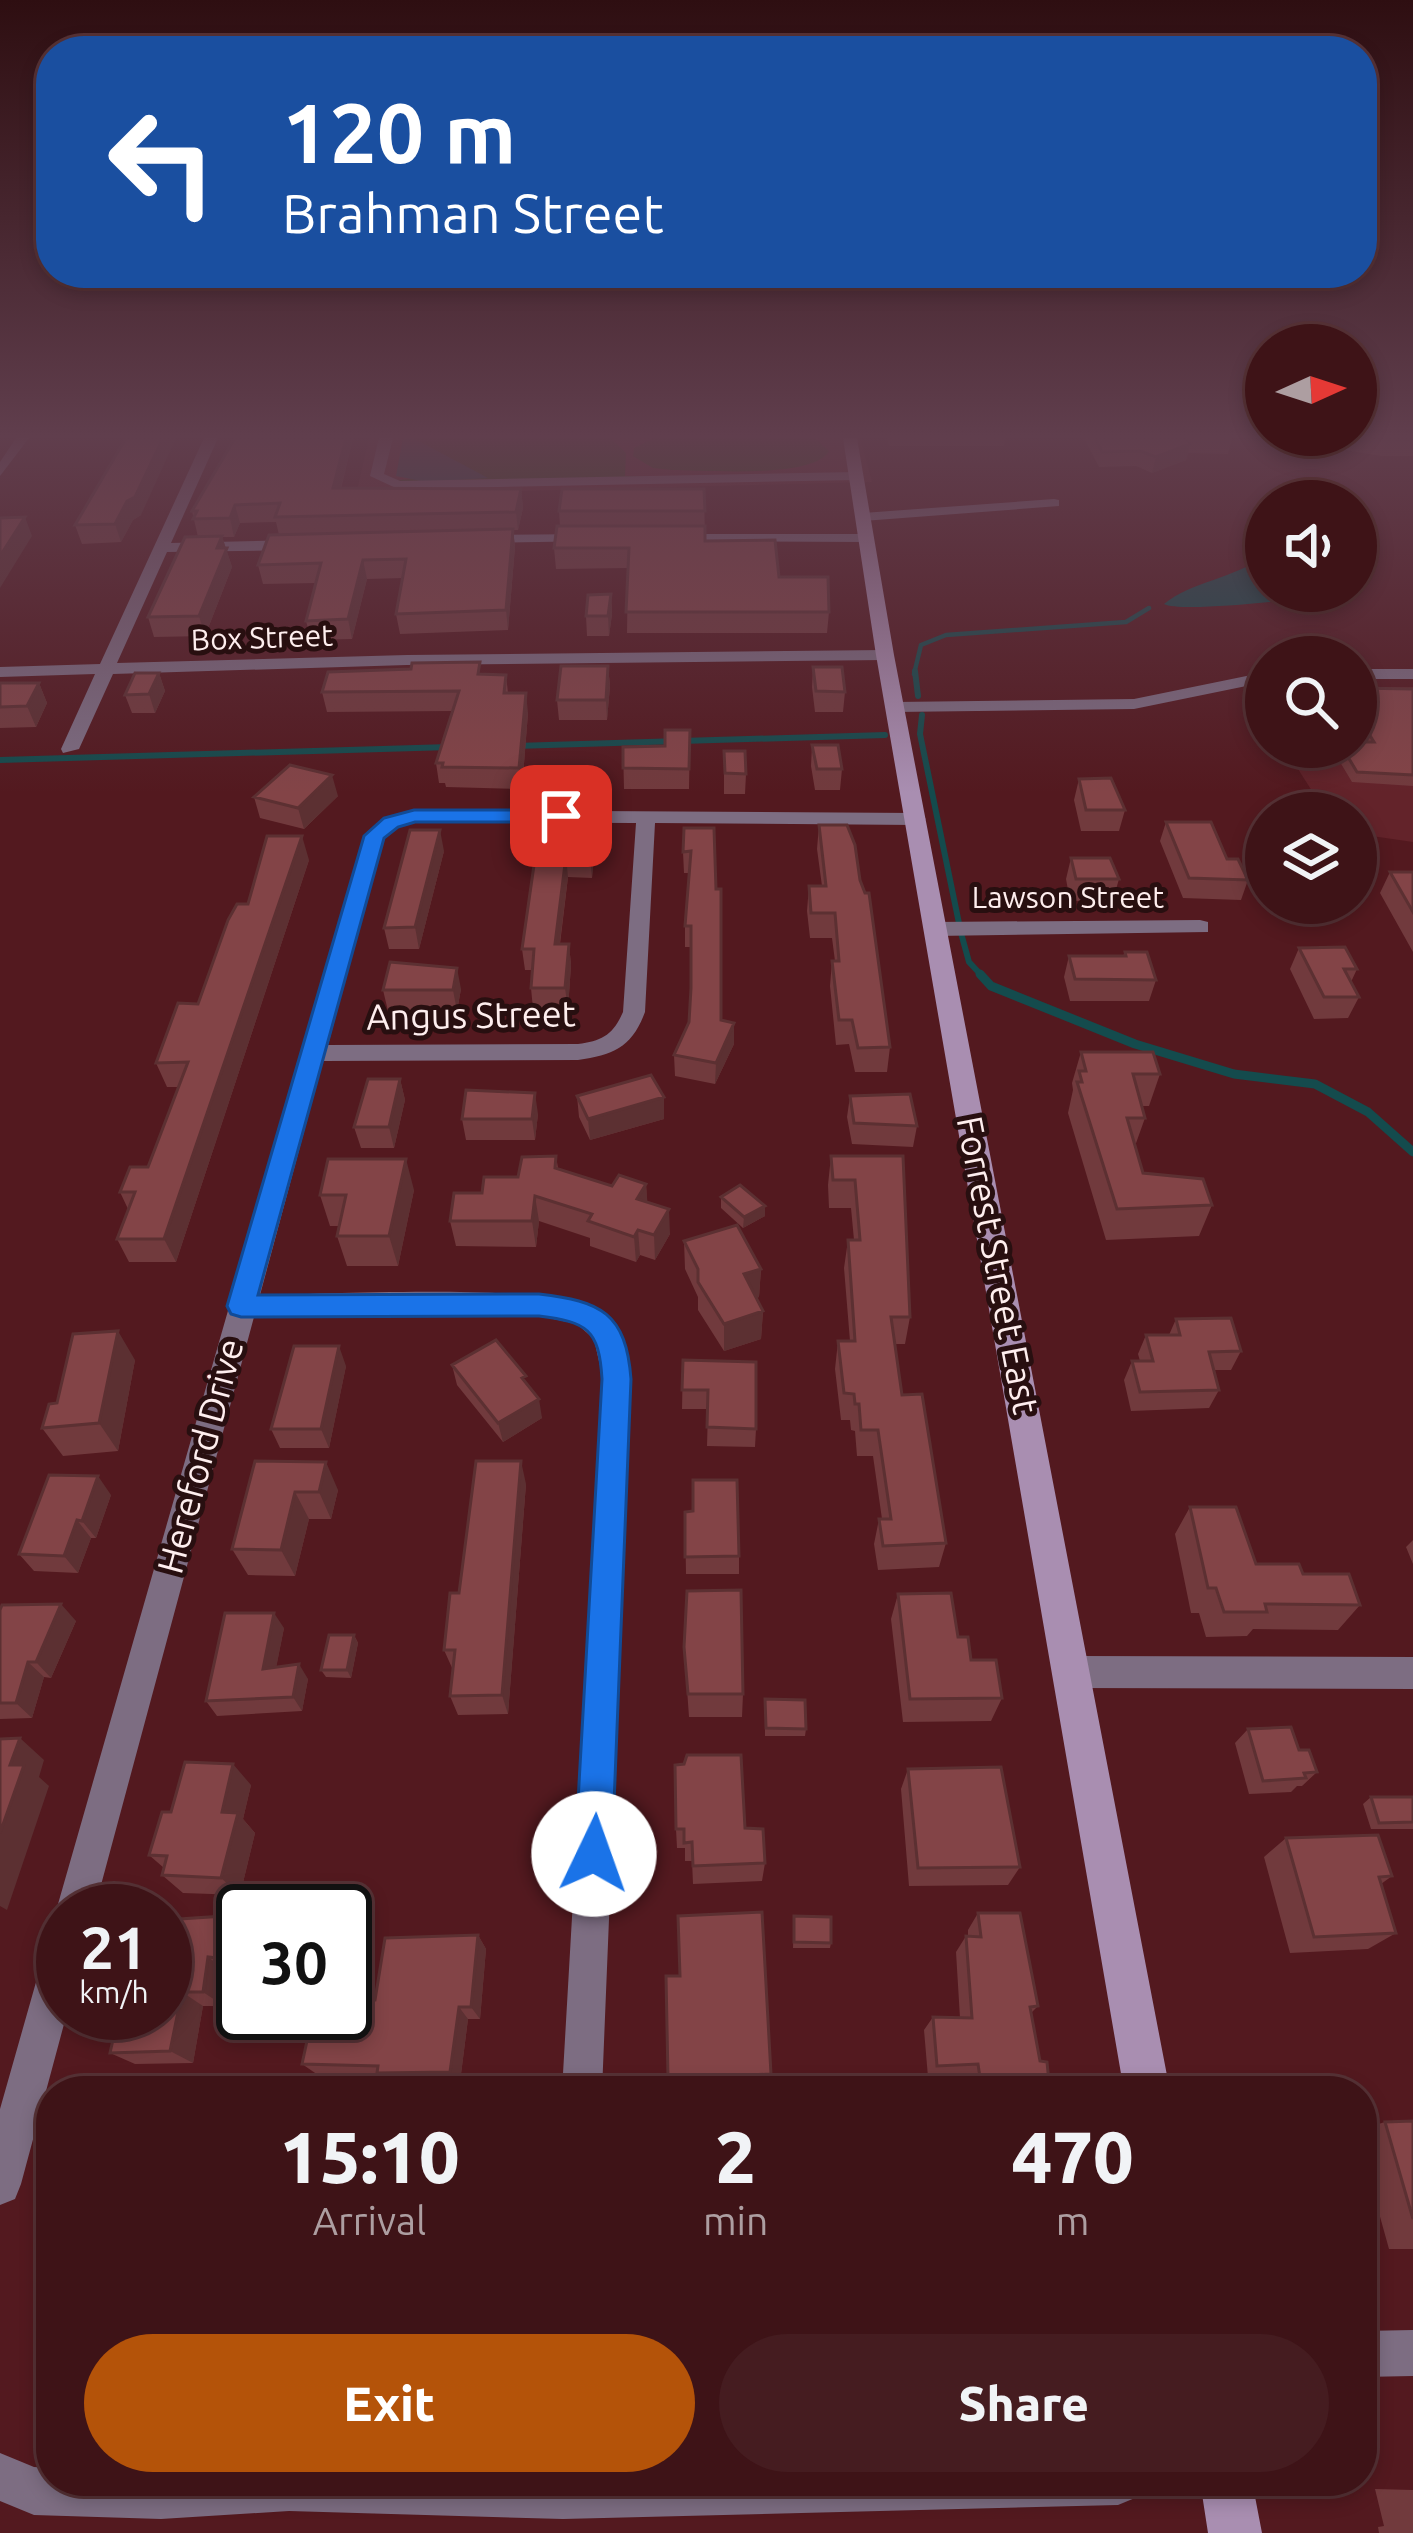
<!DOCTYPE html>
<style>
:root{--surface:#3e1317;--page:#451c20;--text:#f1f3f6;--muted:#ad9ea1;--line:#573236;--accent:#b45309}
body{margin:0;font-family:Ubuntu,sans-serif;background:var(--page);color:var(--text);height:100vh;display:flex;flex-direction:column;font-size:45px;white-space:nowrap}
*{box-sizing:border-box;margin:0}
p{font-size:39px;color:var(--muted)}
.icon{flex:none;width:66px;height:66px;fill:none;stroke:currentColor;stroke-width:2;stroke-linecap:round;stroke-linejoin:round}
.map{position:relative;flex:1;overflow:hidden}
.sheet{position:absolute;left:36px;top:2076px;width:1341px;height:420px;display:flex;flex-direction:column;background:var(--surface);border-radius:48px;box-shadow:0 6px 18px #0003,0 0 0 3px var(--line)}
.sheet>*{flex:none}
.guide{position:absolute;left:36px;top:36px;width:1341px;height:252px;border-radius:48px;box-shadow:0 6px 18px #0003,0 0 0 3px var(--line);background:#1a4fa0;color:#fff;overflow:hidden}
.needle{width:78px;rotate:87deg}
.tools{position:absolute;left:1245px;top:324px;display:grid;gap:24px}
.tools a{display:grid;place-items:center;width:132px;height:132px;border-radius:50%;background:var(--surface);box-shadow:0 6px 18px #0003,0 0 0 3px var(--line);font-size:60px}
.speed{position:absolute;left:36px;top:1884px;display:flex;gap:24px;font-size:60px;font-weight:700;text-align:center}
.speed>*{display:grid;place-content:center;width:156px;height:156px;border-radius:50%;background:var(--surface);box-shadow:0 6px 18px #0003,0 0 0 3px var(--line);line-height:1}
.speed small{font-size:30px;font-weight:400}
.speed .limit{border:6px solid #111;border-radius:18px;background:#fff;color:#111}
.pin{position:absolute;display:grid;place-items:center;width:102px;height:102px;color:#fff;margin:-51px;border-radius:24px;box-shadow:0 6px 18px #0006}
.me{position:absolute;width:132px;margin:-66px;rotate:3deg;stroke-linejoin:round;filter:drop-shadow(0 0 9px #0008)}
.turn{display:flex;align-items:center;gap:42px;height:252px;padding:0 48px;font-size:54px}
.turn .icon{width:156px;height:156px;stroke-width:2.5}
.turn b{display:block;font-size:84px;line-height:102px}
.eta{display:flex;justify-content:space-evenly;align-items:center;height:204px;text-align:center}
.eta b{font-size:72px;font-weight:800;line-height:84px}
.action{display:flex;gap:24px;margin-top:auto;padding:24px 48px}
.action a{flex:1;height:138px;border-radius:72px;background:var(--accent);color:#fff;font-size:48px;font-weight:800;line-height:138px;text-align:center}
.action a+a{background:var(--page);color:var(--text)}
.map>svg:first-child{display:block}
</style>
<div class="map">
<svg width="1413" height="2533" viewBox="0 0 1413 2533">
<rect width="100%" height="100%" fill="#53191f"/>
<path fill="#63232a" d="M369,438H860L872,482L356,495Z
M1356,687H1413V842L1358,834L1356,813H1333L1319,802L1284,747H1356Z"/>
<path fill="#20460e" d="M413,438H611L626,453L625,476L683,477L405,483L395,482C409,476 465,479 485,478Z
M654,438H815L829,451C814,479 705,470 672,470L653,468L633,456L634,448Z"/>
<path fill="#144b4d" d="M403,438H413L488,478L426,482L396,476Z
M1266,555V591H1353C1324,597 1183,614 1164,604C1192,581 1234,579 1266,555Z"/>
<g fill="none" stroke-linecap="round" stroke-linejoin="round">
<path stroke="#144b4d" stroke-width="4.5" d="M914,674L921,645L946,635L1126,622L1149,608"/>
<path stroke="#144b4d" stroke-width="6" d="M915,671L918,696
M922,715L920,734L961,933L969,962L983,977
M515,746L885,735
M0,760L450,747"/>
<path stroke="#144b4d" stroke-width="9" d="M980,974L991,986L1135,1044L1234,1074L1315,1084L1368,1112L1413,1152"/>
<path fill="#7d6d82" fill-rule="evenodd" d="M16,438H29L0,476V462Z
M204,438H218L171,543L298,540L306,545L298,550L167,552L117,663L407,655L885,650L893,655L885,660L407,665L113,674L79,749L63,753L61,749L95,674L0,677V667L100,664Z
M379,438H393L384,474L400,481L856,472L863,476L856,480L398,489L370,476Z
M1054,499L1059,500V506L863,521L856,517L863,513Z
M592,534L597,535V541L480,543L473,539L480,535Z
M672,534H866L873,538L866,542L667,541V535Z
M1356,669H1413V679H1356Z
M1266,672V682L1134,709L895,712L886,707L895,702L1134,699Z
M414,810L916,813L926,819L916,825L655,823L645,1012C632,1047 614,1055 578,1060L323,1061L260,1295C325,1295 560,1281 603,1312C624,1327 628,1355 631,1379L602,2091H562L603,1379L594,1339L577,1324L539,1316L254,1317L94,1911H63V1925L56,1911L364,836L384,818ZM414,822L636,823L623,1012C613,1035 602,1041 578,1044L328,1045L383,838L398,826Z
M1200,920L1208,922V932L935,936L924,929L935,922Z
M1074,1656L1413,1657V1689L1074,1688L1062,1684L1057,1672L1062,1660Z
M63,1935V2013H67L21,2184L15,2199L0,2205V2109L44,1954L49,1940Z
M1413,2330V2376L1362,2377V2331Z
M0,2453L34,2467L51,2468V2481H1142L1135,2498L1118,2505L563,2519L289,2511L161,2519L34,2515L0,2501Z"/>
<path fill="#a98eb1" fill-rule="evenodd" d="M843,438H857L894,655L1170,2091H1124L876,655Z
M1200,2481H1252L1262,2533H1208Z"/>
</g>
<path fill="#713a3d" d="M235,438H353L341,489H521L523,508L518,530H513L515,547L508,630L400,634L396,614L403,578L367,579L352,639L311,640L306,621L316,583L263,584L258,565L279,535L276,522L240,523L234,537H222L232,567L205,636L154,637L148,617L198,537L192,511Z
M887,438H1005L1004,446H889Z
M1084,438H1232L1228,454L1188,453L1186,460L1152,473L1136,466L1099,467Z
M1273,438H1413V456H1382L1326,447H1279Z
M704,489L705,541L779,577L829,612L827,633H627L628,568L556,569L554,548L560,526L559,511Z
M141,515L133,520L121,542L82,544L75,525Z
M611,594L612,614L609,636H587L586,616Z
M608,666L610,686L607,720H559L557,700Z
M813,667L845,692L843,712H815L812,687Z
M159,673L165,691L155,713H132L125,695Z
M481,674L506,675L508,693L528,713L522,789L446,787L445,783H439L436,763L452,711L327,712L322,692Z
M0,683H39L47,703L36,727L0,728Z
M1356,688L1413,689V786L1352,782L1337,757L1342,747H1356L1364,742L1356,730Z
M690,730L689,789H624L623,747L665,746Z
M812,745L842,769L840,790H815L811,766Z
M724,751L746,774L745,794H724Z
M1079,779L1125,810L1119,831H1081L1074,800Z
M338,796L304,829L260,818L254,797Z
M1166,822L1227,859L1248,880L1241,900L1183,898L1160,841Z
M594,825L595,846L592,878L568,877L560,944H569L571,965L568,1009H533L531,988L532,970H525L522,949L557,837Z
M819,825L860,880L890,1047L887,1072H855L849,1044L836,1045L830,986L832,961H835L832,938H810L807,911L809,886H822L817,849Z
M714,828L721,1020L734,1044L715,1084L675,1076L674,1055L689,1022L691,988V947H685V926L689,873H684L683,852Z
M444,851L419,949H389L384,928Z
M1071,858L1119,879L1113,900L1070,901L1066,879Z
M309,860L176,1262H129L117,1239L128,1209L120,1192L148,1167L179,1087H167L156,1063L198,1004L248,904Z
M1390,872H1413V952L1380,893Z
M1299,948L1357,969L1351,982L1359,997L1348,1018L1314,1019L1290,969Z
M1125,952L1156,980L1149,1001H1070L1064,977L1069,956H1123Z
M461,989L457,1011H388L383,990Z
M1081,1052L1160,1074L1149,1106H1142L1145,1118L1135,1146L1143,1173L1212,1205L1199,1236L1106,1240L1068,1113L1073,1090L1072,1083Z
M400,1079L405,1100L394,1148H361L354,1127Z
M577,1096L664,1119L590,1140L579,1117Z
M850,1096L917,1126L913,1147L852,1144L847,1117Z
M538,1114L535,1140H466L462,1119Z
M556,1156L558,1168L612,1186L646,1184L647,1202L670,1234L655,1260L640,1255L636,1262L590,1246V1238L539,1221L536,1247L456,1246L450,1221L482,1193L518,1177Z
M831,1156H903L910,1317L905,1344H895L902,1395L946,1543L939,1567L878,1570L874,1544L879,1519H882L873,1456H857L855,1431L851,1430L850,1420H841L835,1369L838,1341H850L844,1268L848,1240H854L851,1208H829L828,1185Z
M414,1190L398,1266H347L337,1236L339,1226H330L320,1195Z
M721,1197L765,1216L743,1228L721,1208Z
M684,1241L761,1269L759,1297L756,1298L763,1311L761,1339L724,1351L698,1310V1297L685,1269Z
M1176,1319L1241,1351L1231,1370H1214L1219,1390L1209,1408L1131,1411L1124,1380L1132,1361H1140L1138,1354L1146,1335H1169Z
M135,1360L118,1451L63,1456L42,1428L57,1403Z
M683,1360L756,1429L755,1447L707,1446L708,1409H682Z
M452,1365L528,1385L542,1418L503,1442L457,1385Z
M346,1366L329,1448H280L271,1429Z
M255,1461L338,1490L331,1519H309L295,1576L248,1575L232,1549Z
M526,1484L508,1714L458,1715L450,1696L453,1670L444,1650L459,1593Z
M111,1495L96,1538H91L78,1573L34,1571L19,1554Z
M1190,1507L1256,1564L1303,1574L1360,1605L1338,1630L1253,1629L1247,1636L1206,1637L1199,1613H1191L1175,1534Z
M685,1512L739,1556V1574H686Z
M1413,1540V1564L1406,1547Z
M898,1594L958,1637L971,1660L1002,1698L991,1721L903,1722L891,1619Z
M0,1610L76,1621L51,1678L44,1677L32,1718L0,1719Z
M284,1628L276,1667L308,1679L302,1711L217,1716L206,1701Z
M354,1635L358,1643L351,1678L326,1677L321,1670Z
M684,1647L743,1694L742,1717H689Z
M765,1707L806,1729L805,1736H765Z
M1248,1729L1299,1750L1317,1772L1302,1786H1297L1291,1792L1249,1794L1235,1743Z
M908,1769L1020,1867L1008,1885L909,1886L901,1789Z
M251,1785L243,1819L255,1833L240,1895L183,1893L162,1875L164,1868L149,1855L171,1812Z
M1371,1797H1413V1829H1371L1363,1804Z
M745,1828L765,1863L762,1881L693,1884L692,1861H685V1848H677L676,1829Z
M1286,1838L1392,1876L1381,1884L1396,1933L1368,1949L1290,1953L1264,1857Z
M978,1913L1038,2006L1031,2013L1040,2061L1050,2091H969L966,2075L928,2077L924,2030L933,2017L960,2018L956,1952L966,1936H968V1930Z
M225,1916L243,1932L237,1972H228L224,2006H203L193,2063L135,2064L110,2053Z
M794,1916L831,1943L830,1948H793Z
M478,1935L486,1949L480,2019H468L460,2082L390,2083L381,2076L318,2075L302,2064L375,2000Z
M771,2074L768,2084L669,2089L668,2079Z
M1413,2121V2249H1389L1362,2152V2129L1385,2122Z
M1375,2489L1413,2490V2533H1379L1378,2527L1384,2526Z"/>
<path fill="#5c3032" d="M163,438H176L141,515L133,520L121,542L115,524Z
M346,438H353L336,507L333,488Z
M1190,444L1186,460L1152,473L1156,457Z
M521,489L523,508L518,530L516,512Z
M235,505L240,523L234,537L230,518Z
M25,517L32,536L0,588V556Z
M513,529L515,547L508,630L506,610Z
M222,536L232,567L205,636L199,616Z
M363,560L367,579L352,639L348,619Z
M611,594L612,614L609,636L608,616Z
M608,666L610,686L607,720L606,700Z
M159,673L165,691L155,713L149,694Z
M39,683L47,703L36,727L27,706Z
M526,693L528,713L522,789L519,768Z
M332,775L338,796L304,829L298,808Z
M594,825L595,846L592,878L590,856Z
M440,830L444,851L419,949L415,927Z
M302,836L309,860L176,1262L164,1239Z
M566,856L568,877L557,965L555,944Z
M569,944L571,965L568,1009L565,988Z
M457,968L461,989L457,1011L453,990Z
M734,1023V1044L715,1084L716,1063Z
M400,1079L405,1100L394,1148L389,1127Z
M535,1093L538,1114L535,1140L532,1119Z
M664,1097V1119L590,1140L588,1119Z
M406,1159L414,1190L398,1266L389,1236Z
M646,1184L648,1210L637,1199Z
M535,1196L539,1221L536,1247L532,1221Z
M765,1206V1216L743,1228L744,1217Z
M669,1209L670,1234L655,1260L654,1235Z
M638,1230L640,1255L636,1262L634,1237Z
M761,1269L759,1297L743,1302L744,1274Z
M763,1311L761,1339L724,1351V1324Z
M118,1331L135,1360L118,1451L99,1423Z
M339,1346L346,1366L329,1448L321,1429Z
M539,1399L542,1418L503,1442L498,1423Z
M521,1461L526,1484L508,1714L502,1695Z
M326,1462L338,1490L331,1519L319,1492Z
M98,1476L111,1495L96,1538L82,1521Z
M295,1492L309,1519L295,1576L281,1550Z
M77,1520L91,1538L78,1573L64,1556Z
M61,1604L76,1621L51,1678L36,1662Z
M274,1613L284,1628L273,1684L263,1669Z
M354,1635L358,1643L351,1678L347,1670Z
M28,1662L44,1677L32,1718L16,1703Z
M299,1664L308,1679L302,1711L293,1697Z
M20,1738L44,1760L39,1777L49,1786L7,1910L0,1906V1833L10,1765Z
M233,1764L251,1785L243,1819L255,1833L240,1895L221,1878L222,1812Z
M225,1916L243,1932L237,1972L217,1958Z
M478,1935L486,1949L480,2019L471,2007Z
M208,1957L228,1972L224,2006L203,1992Z
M182,1992L203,2006L193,2063L170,2051Z
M459,2007L468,2019L460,2082L450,2072Z"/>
<path fill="#834447" stroke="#5c3032" stroke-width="3" d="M126,438H163L135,497L127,501L115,524L75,525Z
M235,438H346L333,488L521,489L516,512L275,517L280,503L235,505L230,518L193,519L197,511H192Z
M1095,438H1186L1190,444L1156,457L1140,451L1102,452Z
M1372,438H1413V440L1387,441Z
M562,489H704L705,511H559Z
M25,517L0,556V518Z
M557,526H705V541L775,540L779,577H828L829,612H626L629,548H554Z
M513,529L506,610L396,614L406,559L363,560L348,619L306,621L321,563L258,565L269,535Z
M222,536L217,548H227L199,616L148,617L185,537Z
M611,594L608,616H586L588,595Z
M480,662L478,674L506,675L504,693H526L519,768L442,767L443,763H436L459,691L322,692L328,672L411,669L412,663Z
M561,666H608L606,700H557Z
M813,667H842L845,692L816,691Z
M135,673H159L149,694L125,695Z
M0,683H39L27,706L0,707Z
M1356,688L1413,689V775L1357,772L1342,747H1356V742H1374L1356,713Z
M665,730H690L689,769L623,768V747L665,746Z
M812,745H838L842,769H817Z
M724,751H745L746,774L725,773Z
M290,765L332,775L298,808L254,797Z
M1111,778L1125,810H1086L1079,779Z
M1166,822H1211L1227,859H1238L1248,880L1189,878Z
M559,824L594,825L590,856H566L555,944H569L565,988H531L534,949H522L538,837H557Z
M819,825H847L855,845L860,880L865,893H869L890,1047L858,1048L852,1020H839L832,961H839L835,913H811L809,886H826Z
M684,828H714L716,889H721V1020L734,1023L716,1063L674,1055L689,1022L691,988V926H685L691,851L683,852Z
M410,830H440L415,927L384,928Z
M267,836H302L164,1239H117L135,1192H120L130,1167H148L188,1062L156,1063L178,1003L198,1004L228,920L237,904H248Z
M1071,858H1110L1119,879H1076Z
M1390,872H1413V912Z
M1345,947L1357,969H1344L1359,997H1324L1299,948Z
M1125,952H1147L1156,980L1075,979L1069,956H1126Z
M390,962L457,968L453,990H383Z
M1081,1052H1153L1160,1074H1133L1145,1118H1127L1143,1173L1203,1179L1212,1205L1117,1209L1077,1082H1082L1079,1071H1086Z
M651,1075L664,1097L588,1119L577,1096Z
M368,1079H400L389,1127H354Z
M466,1090L535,1093L532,1119H462Z
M910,1094L917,1126L854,1123L850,1096Z
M556,1156L555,1168L612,1186L619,1175L646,1184L637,1199L669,1209L654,1235L638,1230L634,1237L588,1221L592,1214L535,1196L532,1221H450L454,1193H482L484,1177H518L522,1157Z
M831,1156H903L910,1317H891L902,1395L922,1394L946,1543L883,1546L879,1519H891L878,1430H861L859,1404H855L854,1394L844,1393L838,1341H855L848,1240H860L855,1180H833Z
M328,1159H406L389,1236H337L346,1195H320Z
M740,1185L765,1206L744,1217L721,1197Z
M737,1225L761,1269L744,1274L763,1311L724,1324L698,1282V1269L684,1241Z
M1231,1318L1241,1351L1209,1352L1219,1390L1140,1392L1132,1361H1153L1146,1335H1180L1176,1319Z
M118,1331L99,1423L42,1428L49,1404L57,1403L73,1334Z
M496,1340L526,1376L522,1378L539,1399L498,1423L452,1365Z
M294,1346H339L321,1429H271Z
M683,1360L756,1362V1429L707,1427L708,1390H682Z
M255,1461L326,1462L319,1492H295L281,1550L232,1549Z
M476,1461H521L502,1695L450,1696L455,1650H444L450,1593H459Z
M49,1475L98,1476L82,1521L77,1520L64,1556L19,1554Z
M693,1480H737L739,1556L685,1557V1512L693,1511Z
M1190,1507H1236L1256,1564H1299L1303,1574H1349L1360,1605L1265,1604L1267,1612H1224L1216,1588H1208Z
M741,1590L743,1694H688L684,1647L687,1591Z
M951,1593L958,1637H968L971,1660H996L1002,1698L910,1699L898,1594Z
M61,1604L36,1662H28L16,1703H0V1610L2,1605Z
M225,1613H274L263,1669L299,1664L293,1697L206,1701Z
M329,1635H354L347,1670H321Z
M765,1699L805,1700L806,1729L766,1728Z
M1291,1727L1299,1750H1309L1317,1772L1304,1773L1306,1778L1263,1781L1248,1729Z
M20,1738L10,1765H24L0,1833V1739Z
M687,1755H741L745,1828L763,1829L765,1863L693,1866L692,1842L684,1843V1829H676L675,1765L684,1764Z
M185,1762L233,1764L222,1812L238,1813L221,1878L162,1875L167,1856L149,1855L162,1812H171Z
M1001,1767L1020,1867L918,1868L908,1769Z
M1371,1797H1413V1822L1379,1823Z
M1378,1835L1392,1876L1379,1877L1396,1933L1314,1937L1286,1838Z
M762,1912L771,2074L668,2079L666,1976H680L678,1916Z
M978,1913H1020L1038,2006L1030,2007L1040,2061L1047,2062L1050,2091H982L978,2064L937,2066L933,2017L972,2018L966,1936L981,1937Z
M225,1916L217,1958L208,1957L203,1992H182L170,2051L110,2053L119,2013H165V1920Z
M794,1916L831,1917V1943L794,1942Z
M478,1935L471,2007H459L450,2072L377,2073L378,2066L302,2064L313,2013H345V1999L375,2000L385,1938Z
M1413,2121V2219L1385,2122Z
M51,2379V2406H45Z"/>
<linearGradient id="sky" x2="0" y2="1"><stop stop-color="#2e0e11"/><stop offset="0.55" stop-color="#603e4d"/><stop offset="1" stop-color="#603e4d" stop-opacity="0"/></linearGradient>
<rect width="1413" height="793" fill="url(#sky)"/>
<path fill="#1a73e8" stroke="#114b97" stroke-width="3" d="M414,810H561L571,816L561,822H415L398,827L384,838L258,1295L539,1294C601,1301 626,1313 631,1379L612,1854L607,1867L594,1872L581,1867L575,1854L602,1379C599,1329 587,1322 539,1316L241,1317L231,1314L227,1306L364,836L384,818Z"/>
<g text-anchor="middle" stroke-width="10" stroke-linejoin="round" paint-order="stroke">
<g font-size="30" fill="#feeeee" stroke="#280f10">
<text transform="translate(262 638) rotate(-2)" y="10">Box Street</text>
<text x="1068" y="908">Lawson Street</text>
</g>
<g font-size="36" fill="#feeeee" stroke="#280f10">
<text transform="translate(471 1015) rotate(-1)" y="13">Angus Street</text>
<text transform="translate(998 1265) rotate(79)" y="13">Forrest Street East</text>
<text transform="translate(200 1456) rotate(-75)" y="13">Hereford Drive</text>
</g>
</g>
</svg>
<div class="tools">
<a><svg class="needle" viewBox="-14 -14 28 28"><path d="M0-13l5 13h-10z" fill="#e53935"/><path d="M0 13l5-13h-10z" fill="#ad9ea1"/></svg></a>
<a><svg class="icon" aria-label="sound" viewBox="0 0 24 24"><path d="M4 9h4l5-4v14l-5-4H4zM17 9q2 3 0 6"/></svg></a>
<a><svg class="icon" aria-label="search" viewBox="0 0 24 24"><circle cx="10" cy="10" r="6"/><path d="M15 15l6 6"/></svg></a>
<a><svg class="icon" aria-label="layers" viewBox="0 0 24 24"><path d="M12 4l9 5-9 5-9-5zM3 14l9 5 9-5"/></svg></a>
</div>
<div class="speed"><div>21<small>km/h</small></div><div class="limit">30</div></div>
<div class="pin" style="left:561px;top:816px;background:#d93025"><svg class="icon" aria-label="arrive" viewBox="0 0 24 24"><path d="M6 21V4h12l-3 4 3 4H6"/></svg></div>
<svg class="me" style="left:594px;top:1854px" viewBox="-20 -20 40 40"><circle r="19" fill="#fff"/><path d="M0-13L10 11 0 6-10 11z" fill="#1a73e8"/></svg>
<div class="guide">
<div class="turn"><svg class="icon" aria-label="left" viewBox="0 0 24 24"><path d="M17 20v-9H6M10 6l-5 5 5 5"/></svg><div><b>120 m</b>Brahman Street</div></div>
</div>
<section class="sheet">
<div class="eta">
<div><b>15:10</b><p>Arrival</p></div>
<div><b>2</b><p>min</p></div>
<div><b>470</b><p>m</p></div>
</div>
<div class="action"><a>Exit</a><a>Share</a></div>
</section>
</div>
